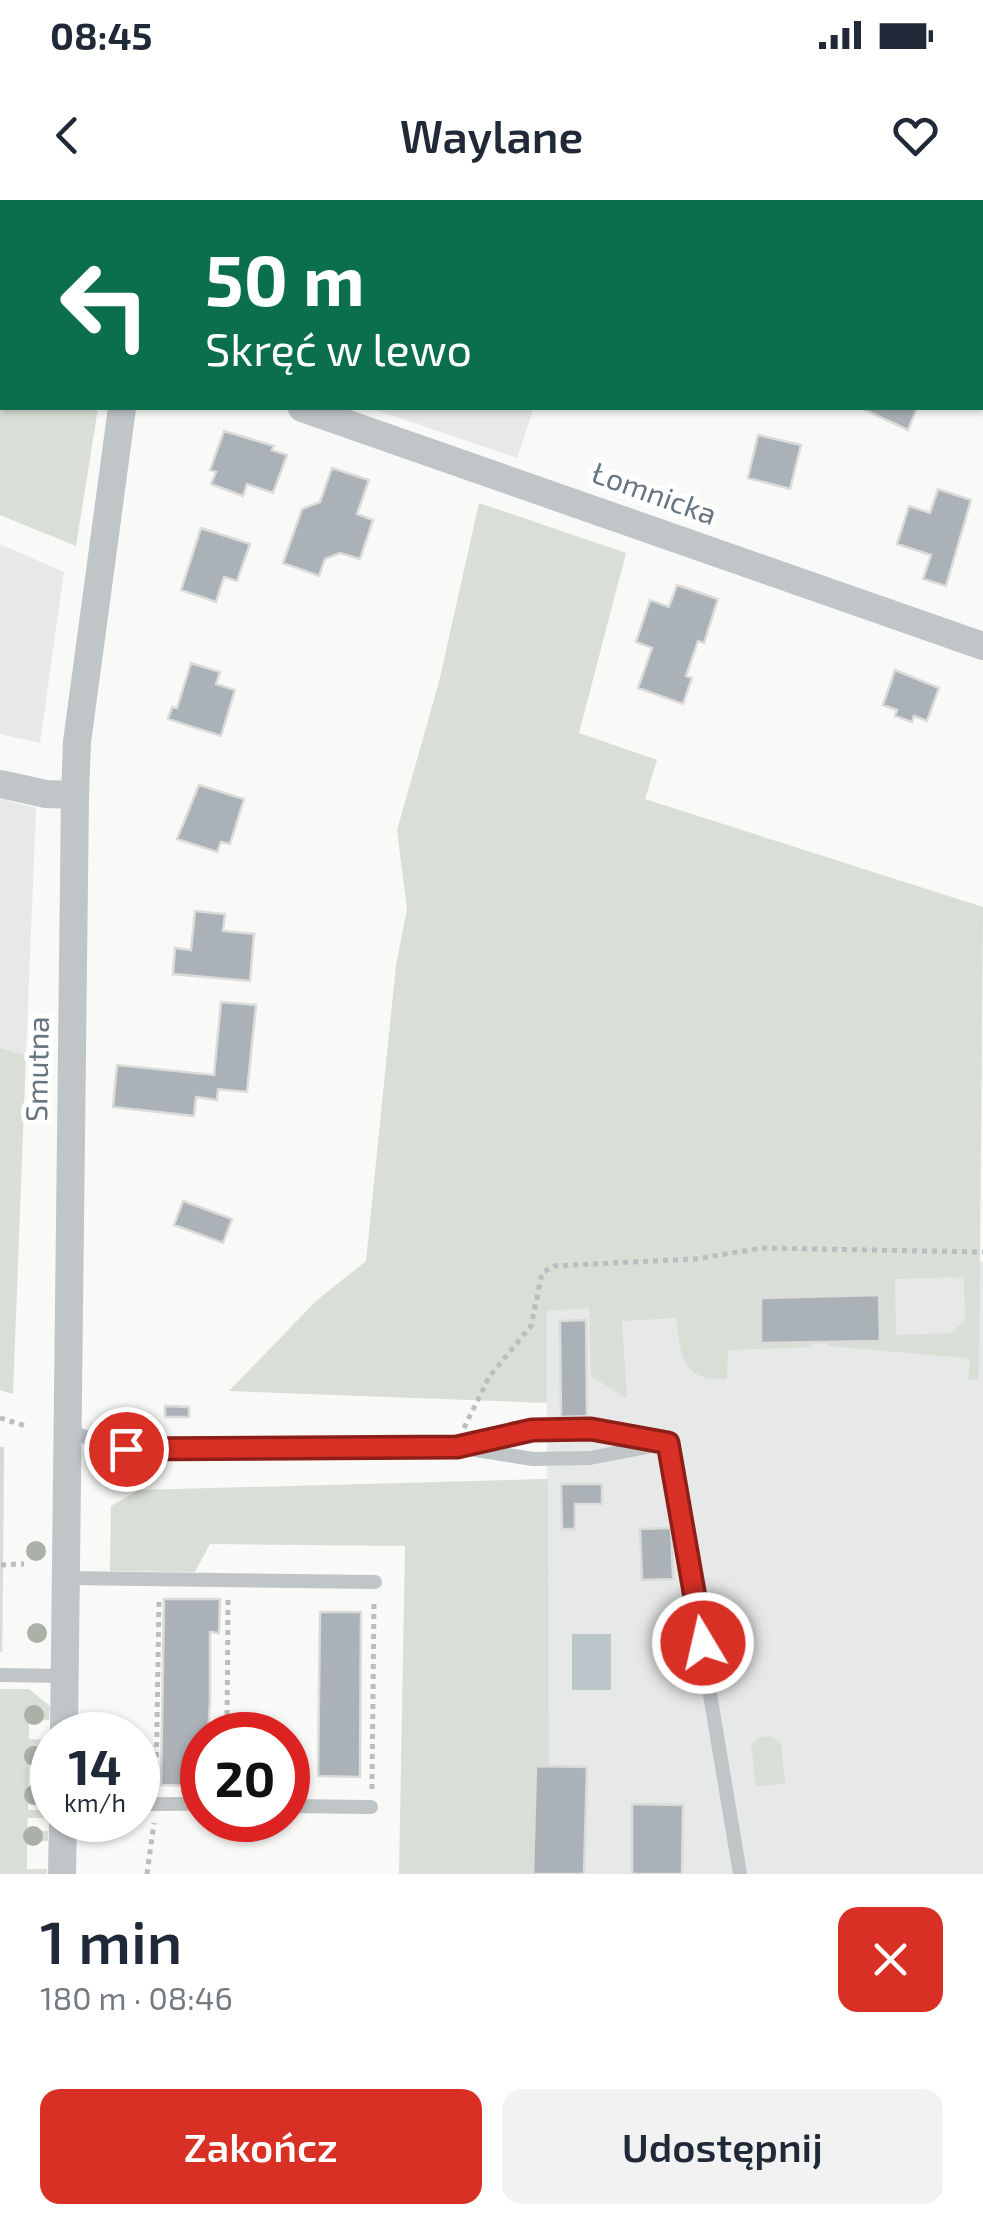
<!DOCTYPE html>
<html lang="pl">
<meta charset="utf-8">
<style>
:root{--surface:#fff;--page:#f2f2f3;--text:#1f2937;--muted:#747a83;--accent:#d93025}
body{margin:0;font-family:"Exo 2",sans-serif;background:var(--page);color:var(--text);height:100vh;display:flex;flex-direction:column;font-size:38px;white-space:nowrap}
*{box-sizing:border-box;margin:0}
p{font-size:32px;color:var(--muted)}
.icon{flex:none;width:55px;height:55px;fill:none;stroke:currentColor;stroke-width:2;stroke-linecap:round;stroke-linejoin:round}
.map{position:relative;height:1674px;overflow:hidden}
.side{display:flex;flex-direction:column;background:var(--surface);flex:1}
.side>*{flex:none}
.banner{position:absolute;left:0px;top:0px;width:985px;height:210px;box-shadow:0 2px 8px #0004;background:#0b6e4f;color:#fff;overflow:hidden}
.speed{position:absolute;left:30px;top:1512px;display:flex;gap:20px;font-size:50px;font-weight:700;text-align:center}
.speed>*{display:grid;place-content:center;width:130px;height:130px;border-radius:50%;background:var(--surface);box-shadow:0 2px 8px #0004;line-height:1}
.speed small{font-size:25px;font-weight:400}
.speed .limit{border:15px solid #d22;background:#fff;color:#111}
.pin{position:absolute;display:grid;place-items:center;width:85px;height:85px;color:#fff;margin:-42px;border:5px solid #fff;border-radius:50%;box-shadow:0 2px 10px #0007}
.me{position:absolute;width:110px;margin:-55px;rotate:351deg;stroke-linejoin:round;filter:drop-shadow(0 0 8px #0008)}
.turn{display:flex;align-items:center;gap:35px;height:210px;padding:0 40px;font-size:45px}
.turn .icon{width:130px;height:130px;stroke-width:2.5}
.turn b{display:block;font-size:70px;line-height:85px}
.round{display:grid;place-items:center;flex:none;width:105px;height:105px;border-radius:20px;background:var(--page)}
.headline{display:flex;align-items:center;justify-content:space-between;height:170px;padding:0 40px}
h1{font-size:60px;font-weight:600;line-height:75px}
.action{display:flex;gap:20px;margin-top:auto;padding:20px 40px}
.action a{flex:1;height:115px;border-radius:20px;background:var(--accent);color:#fff;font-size:40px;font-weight:600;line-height:115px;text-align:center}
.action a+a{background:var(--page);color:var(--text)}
.status{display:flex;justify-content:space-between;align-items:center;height:70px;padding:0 50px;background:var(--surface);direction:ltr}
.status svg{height:28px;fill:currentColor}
header{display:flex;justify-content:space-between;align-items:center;height:130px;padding:0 40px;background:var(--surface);font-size:45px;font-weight:600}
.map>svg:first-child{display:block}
</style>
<div class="status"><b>08:45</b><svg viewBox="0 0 49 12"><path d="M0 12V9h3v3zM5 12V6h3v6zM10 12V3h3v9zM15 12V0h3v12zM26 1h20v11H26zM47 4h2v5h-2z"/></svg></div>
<header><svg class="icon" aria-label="back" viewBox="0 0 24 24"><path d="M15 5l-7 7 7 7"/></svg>Waylane<svg class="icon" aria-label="heart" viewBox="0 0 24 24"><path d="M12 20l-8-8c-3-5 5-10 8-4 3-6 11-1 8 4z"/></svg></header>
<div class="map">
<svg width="983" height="1674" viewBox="0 0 983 1674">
<rect width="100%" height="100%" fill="#f9f9f7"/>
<path fill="#e7e8e8" d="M154,0H601L600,2Z
M370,208H534L517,258Z
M0,344L64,372L40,543L0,534Z
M0,599L36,608L26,855L0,848Z
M983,1062V1674H533L536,1566L549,1565L546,1078Z"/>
<path fill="#d9ded6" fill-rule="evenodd" d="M0,0H95L2,2V208H98L76,346L0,315Z
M479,303L626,353L579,533L657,560L645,599L983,707L979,1179L968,1180L970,1161L966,1158L828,1146V1142L878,1095L761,1098L762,1143L812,1142V1147L728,1150L727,1179C681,1182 681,1156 676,1118L622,1121L627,1199L591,1176L589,1108L547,1111V1203L229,1191L316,1101L366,1061L396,765L407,709L397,630L439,482ZM964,1077L965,1120L951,1133L896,1135L895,1079Z
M0,848L26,855L13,1194L0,1190Z
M548,1279L549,1566H536L533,1674H399L405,1346L210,1344L195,1372L110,1371L111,1306L139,1290Z
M0,1489H29L50,1506L49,1520L29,1521V1539L49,1540V1561L29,1562L28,1591L48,1592V1600L28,1601V1610H48V1618H28L27,1630L48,1631V1641L27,1642V1669H47V1674H0Z
M771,1536L781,1544L785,1584L756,1586L751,1544L761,1537Z"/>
<path fill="#bac6ca" d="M572,1434H611V1490H572Z"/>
<path fill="#aab2b7" stroke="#dbdbd9" stroke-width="2.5" d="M861,208H917L908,230Z
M224,231L274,246L272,250L287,255L273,293L247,284L243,296L211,284L216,272L210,270Z
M758,235L801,245L790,289L748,278Z
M332,268L369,280L357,314L373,320L360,359L340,353L325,359L319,376L283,363L302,309L320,302Z
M938,289L971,300L946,386L923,379L931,355L897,344L909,306L930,313Z
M201,328L250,344L237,381L224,377L216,402L181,390Z
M677,385L718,399L704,443L698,441L686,476L692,478L683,504L638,488L652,448L636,442L650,400L669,407Z
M191,463L220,472L216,484L235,490L221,536L168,519L172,507L177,508Z
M895,470L939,488L927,521L914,516L912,522L895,516L897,510L883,505Z
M199,585L244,599L230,644L221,642L217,652L177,639Z
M195,711L225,714L223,731L254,734L250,781L173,774L175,748L191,750Z
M221,802L256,805L247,892L218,889L217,900L196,897L194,916L113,907L117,865L214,875Z
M183,1001L232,1019L223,1043L174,1025Z
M879,1095L880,1141L761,1143V1098Z
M586,1120L587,1216L561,1217L560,1121Z
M165,1206L189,1207V1217H165Z
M0,1248H3L1,1451H0Z
M561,1284H602V1304H575V1329H562Z
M671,1328L673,1379L642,1380L640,1329Z
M164,1399H220L219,1433L210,1432V1500L208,1535H202V1586L161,1585Z
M320,1412H361L360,1577L318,1576Z
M536,1566L587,1567L584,1674H533Z
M632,1604L683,1605L682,1674H632Z"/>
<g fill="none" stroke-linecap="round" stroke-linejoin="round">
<path stroke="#bbbec0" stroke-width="5" stroke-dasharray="5 5" stroke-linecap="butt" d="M885,2L886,0
M0,1218L26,1226
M464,1228L489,1177L531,1126L542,1073L554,1066L695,1059L762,1048L983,1052
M1,1365L24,1364
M227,1535L228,1398
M156,1587L159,1398
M372,1589L374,1400
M147,1674L154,1623"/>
<path stroke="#c0c5c8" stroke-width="14" d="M66,1230L105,1244L149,1250L457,1247L533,1259L590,1258L668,1243
M668,1243L740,1674
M468,1245L532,1230H604L658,1242
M65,1378L375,1382
M0,1475L64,1476
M138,1604H202
M288,1606L371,1607"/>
<path stroke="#c0c5c8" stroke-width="28" d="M118,0V2
M302,208L983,446
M0,584L46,594L75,595
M64,1535L75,595L77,542L122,208
M62,1674L63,1620"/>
</g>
<g fill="#aab2a7">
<circle cx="36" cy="1351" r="10"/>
<circle cx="37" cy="1433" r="10"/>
<circle cx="34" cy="1515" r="10"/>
<circle cx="34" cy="1556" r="10"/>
<circle cx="34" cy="1595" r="10"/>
<circle cx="33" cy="1636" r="10"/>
</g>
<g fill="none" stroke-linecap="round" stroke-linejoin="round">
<g stroke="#8d1f18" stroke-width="25">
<path id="route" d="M126,1249L457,1247L532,1230L591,1229L668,1243L703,1443"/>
</g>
<use href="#route" stroke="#d93025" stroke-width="18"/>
</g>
<g text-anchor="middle" stroke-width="10" stroke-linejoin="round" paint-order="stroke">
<g font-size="30" fill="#667680" stroke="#fff">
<text transform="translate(654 294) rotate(20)" y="10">Łomnicka</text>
<text transform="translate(38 869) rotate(-89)" y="10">Smutna</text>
</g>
</g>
</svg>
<div class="speed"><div>14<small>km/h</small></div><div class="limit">20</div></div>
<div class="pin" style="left:126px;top:1249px;background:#d93025"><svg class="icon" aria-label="arrive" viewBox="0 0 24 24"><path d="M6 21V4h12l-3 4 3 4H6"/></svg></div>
<svg class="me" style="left:703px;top:1443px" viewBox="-20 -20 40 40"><circle r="17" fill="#d93025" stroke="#fff" stroke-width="3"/><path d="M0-11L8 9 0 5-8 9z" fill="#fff"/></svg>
<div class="banner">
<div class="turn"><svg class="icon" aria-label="left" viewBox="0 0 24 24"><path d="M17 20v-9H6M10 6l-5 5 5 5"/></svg><div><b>50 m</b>Skręć w lewo</div></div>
</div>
</div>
<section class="side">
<div class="headline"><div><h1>1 min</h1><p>180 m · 08:46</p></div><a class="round" style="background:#d93025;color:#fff"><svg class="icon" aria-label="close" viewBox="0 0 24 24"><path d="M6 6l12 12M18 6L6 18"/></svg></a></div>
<div class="action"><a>Zakończ</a><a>Udostępnij</a></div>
</section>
